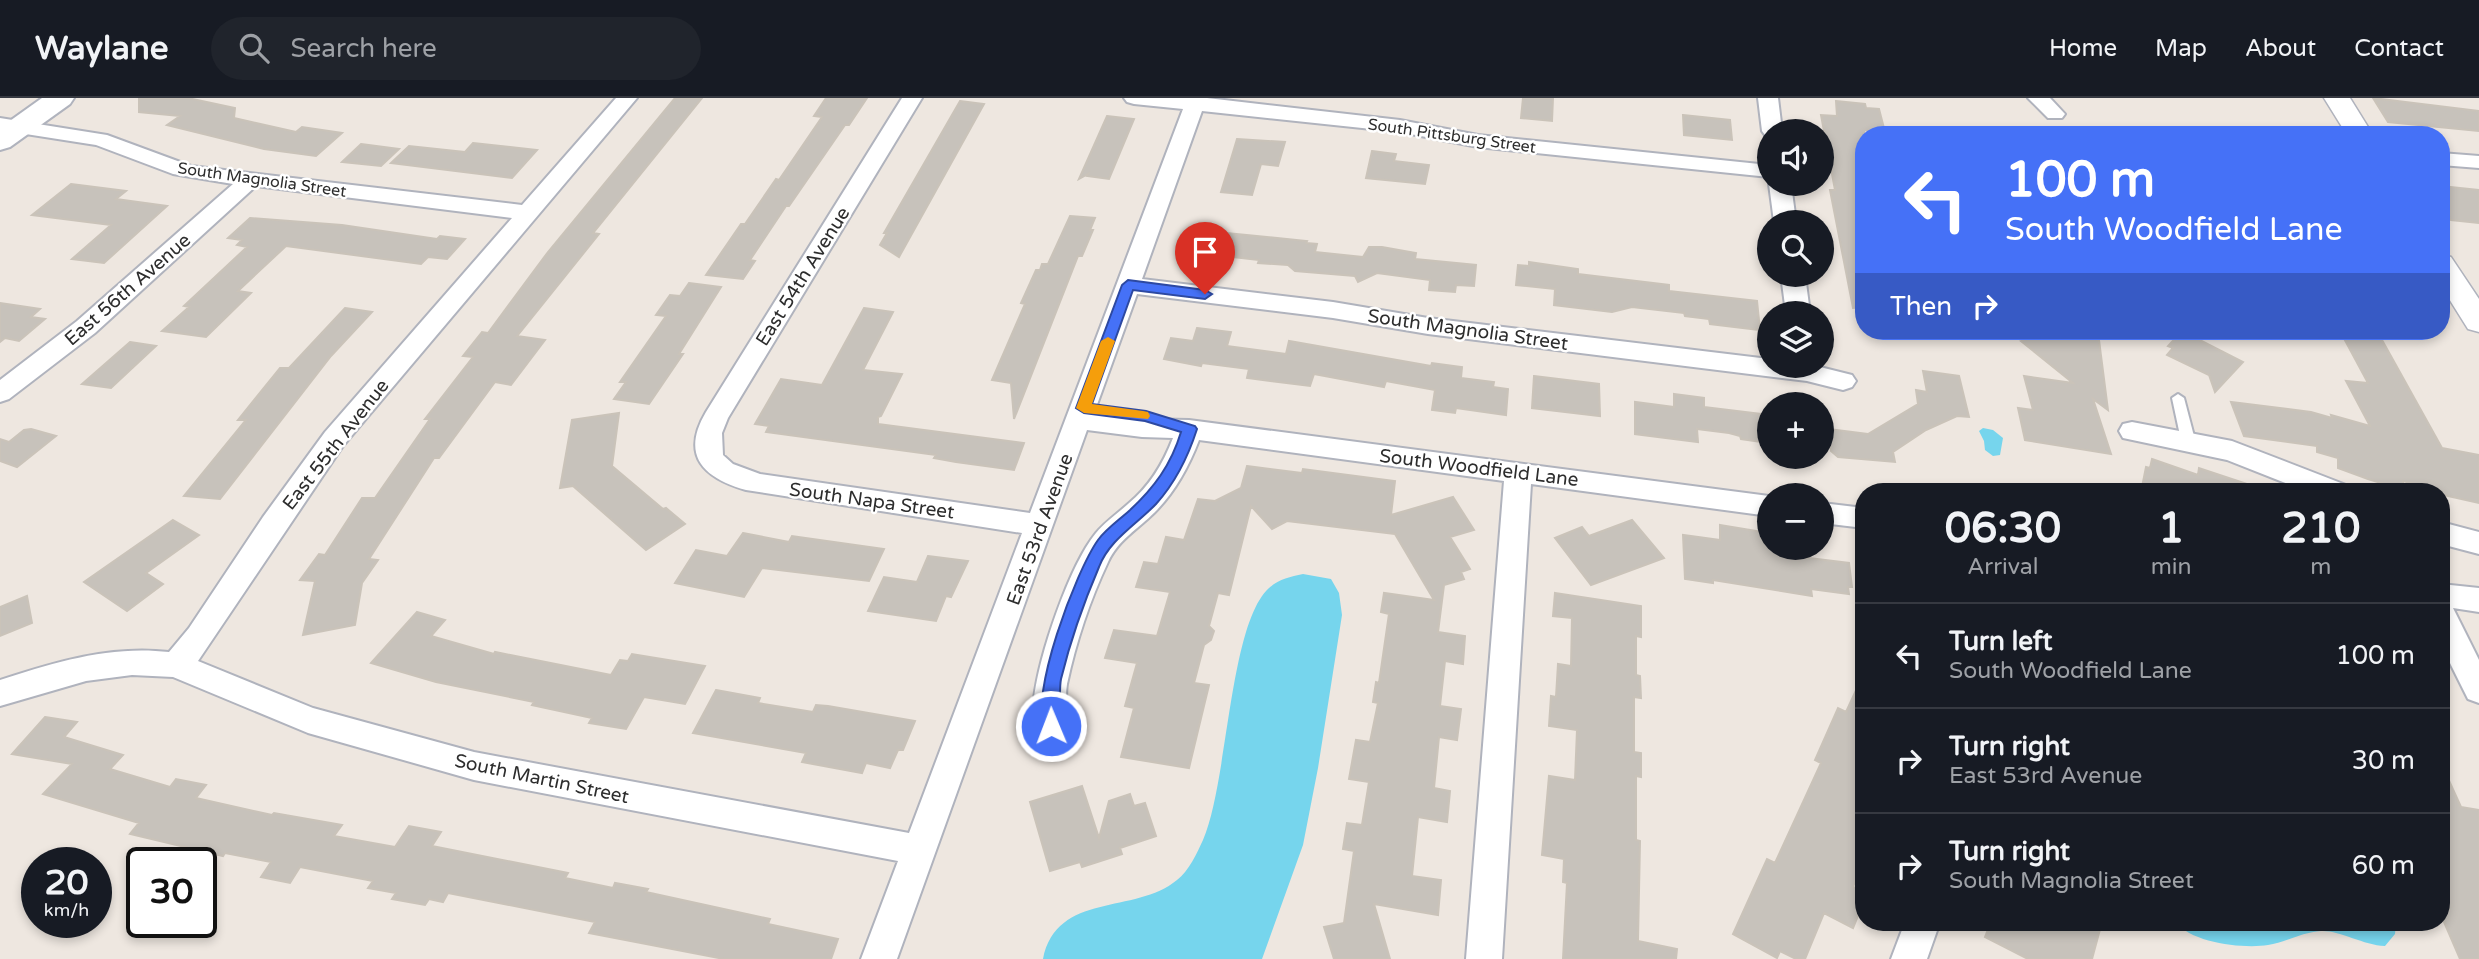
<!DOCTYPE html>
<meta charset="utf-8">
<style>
:root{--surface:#171b24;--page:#20242c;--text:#f1f3f6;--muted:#9ea1a6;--line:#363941}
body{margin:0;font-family:"Varela Round",sans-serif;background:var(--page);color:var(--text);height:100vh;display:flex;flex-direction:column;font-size:26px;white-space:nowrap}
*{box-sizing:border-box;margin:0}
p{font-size:23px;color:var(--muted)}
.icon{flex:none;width:38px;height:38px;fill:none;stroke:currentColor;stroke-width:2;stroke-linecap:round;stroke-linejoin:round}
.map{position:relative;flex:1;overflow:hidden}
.drawer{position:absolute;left:1855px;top:385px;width:595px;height:448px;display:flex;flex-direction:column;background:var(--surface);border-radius:28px;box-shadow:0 4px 10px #0003}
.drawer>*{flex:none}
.banner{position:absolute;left:1855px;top:28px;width:595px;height:214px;border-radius:28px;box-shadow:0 4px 10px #0003;background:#4571f7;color:#fff;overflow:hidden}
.fabs{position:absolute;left:1757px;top:21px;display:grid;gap:14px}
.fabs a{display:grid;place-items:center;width:77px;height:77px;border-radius:50%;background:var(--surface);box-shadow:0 4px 10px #0003;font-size:35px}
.speed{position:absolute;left:21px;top:749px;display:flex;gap:14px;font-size:35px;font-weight:700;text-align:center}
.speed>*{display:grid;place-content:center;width:91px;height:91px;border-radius:50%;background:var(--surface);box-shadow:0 4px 10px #0003;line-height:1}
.speed small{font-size:18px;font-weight:400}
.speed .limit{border:4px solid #111;border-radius:10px;background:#fff;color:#111}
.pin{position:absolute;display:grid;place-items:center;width:60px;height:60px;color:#fff;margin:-72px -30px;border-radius:50% 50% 50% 0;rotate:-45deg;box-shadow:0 0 7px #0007}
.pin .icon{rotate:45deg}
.me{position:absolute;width:77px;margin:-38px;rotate:359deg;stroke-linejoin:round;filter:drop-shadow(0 0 5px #0008)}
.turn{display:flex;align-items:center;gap:24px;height:147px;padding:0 35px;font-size:32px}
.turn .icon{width:91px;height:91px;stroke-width:2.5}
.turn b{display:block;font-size:49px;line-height:60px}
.then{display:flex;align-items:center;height:66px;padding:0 35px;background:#0003;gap:14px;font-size:26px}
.eta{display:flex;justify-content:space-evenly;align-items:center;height:119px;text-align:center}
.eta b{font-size:42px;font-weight:800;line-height:49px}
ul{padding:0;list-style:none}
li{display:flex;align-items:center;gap:21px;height:105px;padding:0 35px;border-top:2px solid var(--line)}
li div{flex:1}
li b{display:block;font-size:26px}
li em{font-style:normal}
header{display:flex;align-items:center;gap:42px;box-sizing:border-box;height:98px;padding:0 35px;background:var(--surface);border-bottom:2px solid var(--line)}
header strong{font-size:33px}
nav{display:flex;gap:38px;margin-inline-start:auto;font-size:24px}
.search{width:490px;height:63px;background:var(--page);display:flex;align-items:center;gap:18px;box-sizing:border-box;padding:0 24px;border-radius:38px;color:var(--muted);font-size:26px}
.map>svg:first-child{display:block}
</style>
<header>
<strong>Waylane</strong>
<div class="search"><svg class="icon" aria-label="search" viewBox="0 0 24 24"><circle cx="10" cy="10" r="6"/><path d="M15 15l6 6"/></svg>Search here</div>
<nav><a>Home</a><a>Map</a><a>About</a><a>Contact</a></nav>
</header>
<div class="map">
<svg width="2479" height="861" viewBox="0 0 2479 861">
<rect width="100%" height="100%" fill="#eee7e0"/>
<path fill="#76d5ed" d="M1983,330L1993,332L2003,340L2000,357L1993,358L1985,352L1984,343L1979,333Z
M1303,476L1331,481L1339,495L1342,517L1318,670L1303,747L1262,861H1043C1057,793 1135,817 1177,782C1189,773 1197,755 1203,742C1228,685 1229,526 1269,490C1279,481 1290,479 1303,476Z
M2176,824H2396L2395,836L2385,848C2363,847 2339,832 2321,833C2303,834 2286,844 2268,847C2244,851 2191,845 2176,824Z"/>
<path fill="#c7c2bb" stroke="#cac3b9" stroke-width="2" d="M139,0H188L235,10L234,20L296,34L302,29L342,35L316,58L264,51L167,27L180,18L139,14Z
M675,0H702L593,135L599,136L517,238L545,242L511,287L495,284L439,360H434L369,461L378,462L362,485L355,527L303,537L315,483L300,482L319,456L325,457L362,400H375L430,321H425L473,259L463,258L482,234L488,235L548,154Z
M826,0H867L849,27H845L789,108H786L750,162L755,163L743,181L706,177L741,126H745L776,81L779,82L822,19L814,18Z
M1523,0H1553L1552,23L1521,20Z
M2373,0L2479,13V33L2388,24Z
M960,3L984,6L899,159L880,147L887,135H884Z
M1836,3L1865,6L1866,10L1879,11L1885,34L1864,32V209L1853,210L1830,92H1835L1821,17L1837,18Z
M1683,17L1730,22L1732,42L1684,37Z
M1107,18L1134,21L1109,81L1087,78L1088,76L1079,81Z
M1237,41L1285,44L1278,68L1261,66L1252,97L1221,94Z
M473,45L537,52L512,80L391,65L409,48L465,54Z
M361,46L399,51L381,68L342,64Z
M1372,53L1396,56L1394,63L1429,67L1425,86L1366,80Z
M71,86L126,93L116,101L167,108L104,165L72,161L111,127L32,117Z
M2441,88L2479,92V125L2451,122L2441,107Z
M1070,118L1095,120L1090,132H1093L1082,158H1078L1014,321L1011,285L992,282L1025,206L1021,205L1036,172H1040L1042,166H1048Z
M250,120L342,127L437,141L440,138L465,141L447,161L428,159L421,166L286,148L238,193L251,195L206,239L162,233L189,209L184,208L247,149L237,147L242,142L228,140Z
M1196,132L1307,143L1306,145L1317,146L1315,154L1363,159L1369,149H1382L1416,155L1415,161L1476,167L1474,188L1456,187L1455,194L1429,192L1430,182L1377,175L1358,184L1355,178L1295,173L1288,167L1258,165L1259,162L1215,157L1213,163L1187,160Z
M1529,164L1578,171V176L1669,187V193L1757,203L1760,232L1710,226L1709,221L1685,218L1684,215L1632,209L1612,214L1554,207L1555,191L1516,187L1518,167L1529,168Z
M689,185L721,189L679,256H683L649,306L614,301L626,284H620L666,218L656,217L670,197L680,198Z
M0,205L40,211L31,219L45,221L19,243L5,240L0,244Z
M345,210L372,214L331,258L220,401L184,398L246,322H238L280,270H289Z
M864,210L893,214L863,272L902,276L881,318L878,319V326L1024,345L1014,372L956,364L934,360L936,357L766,334L769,328L755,326L781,281L822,287Z
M1197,230L1231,234L1227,248L1286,256L1289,243L1431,268L1432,265L1462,269L1461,280L1494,284L1493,289L1508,291L1506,317L1456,310L1455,315L1432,312L1435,292L1386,283L1384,289L1314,276L1310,288L1247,280L1249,271L1202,265L1201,268L1164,261L1171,240L1193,243Z
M2049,233H2061L2099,242L2108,312L2093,301L2111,356L2025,342L2018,310L2033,312L2024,278L2073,285L2021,243Z
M2182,233L2243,264L2215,294L2209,277L2167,257L2173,250L2168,248Z
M2340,233H2377L2442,350L2479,357V405L2443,397L2442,394L2403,383V392L2368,381L2338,370V360L2317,354V348L2244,338L2231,304L2311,314L2332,320L2331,317L2370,328L2346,283L2368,285Z
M130,244L156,248L111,290L82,286Z
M1923,273L1959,278L1969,319L1957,318L1926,332L1893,354L1895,364L1838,359L1831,353L1828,331L1868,336L1918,306L1916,292L1927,294Z
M1534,278L1599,286L1600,318L1532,310Z
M1674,296L1704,300V309L1769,317V345L1741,341L1740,338L1729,335L1697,331L1698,344L1635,336V304L1674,309Z
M619,315L612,368L663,411L666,410L685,426L646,452L573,388L560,390L572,322Z
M31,331L56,338L17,369L0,363V341L9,344L24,332Z
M2152,361L2198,377L2199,370L2259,390V394H2141L2146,369L2150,370Z
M1247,368L1302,375L1303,371L1395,383L1391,417L1453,399L1474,432L1450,439L1470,471L1461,474L1464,481L1444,487L1438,534L1465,538L1463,566L1445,563L1440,608L1461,611L1457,642L1439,639L1434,690L1450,693L1447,724L1418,719L1412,778L1441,782L1438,817L1374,806L1390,861H1334L1324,829L1344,825L1354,753L1343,751L1347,725L1362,727L1369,684L1349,681L1356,642L1370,644L1378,605L1373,604L1376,584L1379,585L1389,516L1381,514L1384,495L1434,502L1395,436L1287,423L1272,431L1251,408L1229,497L1218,495L1209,528L1214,533L1211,542L1204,547L1194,585L1209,587L1189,670L1121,659L1134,610L1125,608L1137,565L1105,560L1114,532L1157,538L1170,494L1136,489L1144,464L1158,466L1166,439L1184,442L1198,401L1215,403L1241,390Z
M173,422L199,437L146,475L163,486L127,513L84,484Z
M1632,422L1664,460L1591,487L1555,440L1582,429L1589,438Z
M1720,427L1769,435V450H1800L1801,459L1849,465L1852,489H1848L1849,496L1811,491L1812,498L1713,482V485L1685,481L1683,437L1720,442Z
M743,435L789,444L792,438L884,451L869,483L762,470L744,499L675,485L696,452L727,458Z
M928,458L968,463L951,499L946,498L936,523L868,513L884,479L917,484Z
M1555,495L1641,508V539L1636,538V577L1640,578L1641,600L1634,599V654L1641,655V679L1636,678V742L1640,743L1638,843L1677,851L1676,861H1563L1567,785L1563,784L1564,761L1542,757L1549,678L1575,682L1577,632L1549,628L1551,598L1556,599L1558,566L1571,568L1572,520L1553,518Z
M27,498L32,525L0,538V509Z
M417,514L445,522L431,538L494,556L495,554L611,577L620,562L628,563L632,556L705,568L685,606L644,599L626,631L589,625L592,620L532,607L534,604L436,584L371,565Z
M1864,575V760L1853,789L1864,794V803L1853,830L1824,815L1805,861H1796L1780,853L1777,860L1733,836L1767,761L1775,765L1821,665L1815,662L1838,610L1846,614Z
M716,592L760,600L758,605L813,614L816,607L828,608L915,623L903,652H898L890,670L866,665L862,675L802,664L806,655L693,635Z
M45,619L77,624L64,639L123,657L110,671L170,689L176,681L206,687L196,700L272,717L274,715L342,727L334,738L395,749L409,728L441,734L432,748L568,775L565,780L613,790L615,785L648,791L646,794L770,821L768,826L838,841L831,861H724L589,835L595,824L448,795L443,804L429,801L425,807L392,801L396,795L368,790L373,783L300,769L290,785L261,779L271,764L225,755L223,758L130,736L139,725L43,696L72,666L12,656Z
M2441,665L2461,709L2479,712V861H2460L2441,817Z
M1082,688L1099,740L1109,703L1130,696L1134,708L1145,705L1156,738L1120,750L1122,756L1082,769L1080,764L1050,773L1030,704Z
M1991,824H2102L2092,861H2028L1985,839Z"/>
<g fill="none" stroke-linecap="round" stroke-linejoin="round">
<g stroke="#b0b3bd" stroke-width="4">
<path id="service" d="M2178,296L2184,300L2195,342L2188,347L2181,342L2172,300Z"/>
</g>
<g stroke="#b0b3bd" stroke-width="4">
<path id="minor" d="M616,0H637L343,348L198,563L313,610L474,654L909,735L1022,435L746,392C704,380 680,358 706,314L902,0H922L728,320L722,335L723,357L733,366L760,376L1030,415L1183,11L1134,6L1127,4L1124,0H1207L1400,22L1478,37L1769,67V79L1478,49L1400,34L1202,13L1142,181L1333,204L1428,220L1769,261V268H1816L1852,277L1856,283L1852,289L1843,292L1807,283L1428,236L1333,220L1137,196L1094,315L1142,321L1189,322L1769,398V418L1531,386L1502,861H1466L1504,383L1199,342C1189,368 1175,394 1155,414C1138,431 1118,442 1108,464C1090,502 1076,544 1067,586C1064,603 1070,622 1062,637L1051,641L1040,637C1034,626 1032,614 1034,601C1039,558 1069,468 1096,435C1105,424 1117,416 1128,406C1150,388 1163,366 1173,340L1142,339L1087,332L897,861H861L898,763L474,682L308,635L173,579L132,577L86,583L0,608V582C55,564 111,547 169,554L189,530L263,419L325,334L512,120L256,88L95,235L9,301L0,304V282L77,223L233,86L173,76L96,47L0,32V20L107,37L191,68L522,107Z
M1758,0H1778L1782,33H1769V39L1765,37L1762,33Z
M2028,0H2050L2065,16L2062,20H2048Z
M2441,55L2479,58V70L2441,67Z
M1769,86H1791L1796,124H1774Z
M1781,177H1805L1810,215H1786Z
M2132,324L2232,343L2346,387L2350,394H2308L2227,362L2123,340L2119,333L2123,326Z
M1822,405L1864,410V430L1822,425Z
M2441,424L2479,434V456L2441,446Z
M2441,486L2479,490V514L2453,510L2479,562V605L2468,601L2441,547Z
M1905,824H1940L1927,861H1891Z"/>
</g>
<g stroke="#b0b3bd" stroke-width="3">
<path id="tertiary" d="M2324,0H2350L2373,37H2347Z
M2441,156L2451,159L2479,201V234L2468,231L2441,188Z"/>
</g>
<g stroke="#b0b3bd" stroke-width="4">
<path id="secondary" d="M42,0H74L70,6L10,49L0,52V30Z"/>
</g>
<use href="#service" fill="#fff" fill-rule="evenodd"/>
<use href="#minor" fill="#fff" fill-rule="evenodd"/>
<use href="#tertiary" fill="#fff" fill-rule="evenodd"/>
<use href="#secondary" fill="#fff" fill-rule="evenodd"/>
</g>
<path fill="#4571f7" stroke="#2d49a1" stroke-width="2" d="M1128,182L1205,192L1212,196L1205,201L1133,192L1092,306L1146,313L1195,328L1197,331C1188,359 1176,384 1156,406C1137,426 1109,442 1099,469C1084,504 1070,544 1061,581C1058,596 1063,623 1058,633L1051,636L1045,633C1028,599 1076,473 1098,442C1106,431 1119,422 1129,413C1154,390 1171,367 1181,334L1145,323L1084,315L1076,310L1122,187Z"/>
<path fill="#f59e0b" d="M1108,239L1115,243L1092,306L1143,313L1148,314L1150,318L1148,321L1084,315L1076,310L1101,243Z"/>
<g text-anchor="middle" stroke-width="5" stroke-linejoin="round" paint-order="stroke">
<g font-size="16" fill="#2d2d2d" stroke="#fff">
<text transform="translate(1452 37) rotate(8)" y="6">South Pittsburg Street</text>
<text transform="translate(262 81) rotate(8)" y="6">South Magnolia Street</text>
</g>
<g font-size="19" fill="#2d2d2d" stroke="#fff">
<text transform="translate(802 178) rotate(-58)" y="7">East 54th Avenue</text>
<text transform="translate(127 191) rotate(-41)" y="7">East 56th Avenue</text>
<text transform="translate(1468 231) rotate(8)" y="7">South Magnolia Street</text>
<text transform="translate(335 346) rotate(-52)" y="7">East 55th Avenue</text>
<text transform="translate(1479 369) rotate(7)" y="7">South Woodfield Lane</text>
<text transform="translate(872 402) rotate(8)" y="7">South Napa Street</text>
<text transform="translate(1039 431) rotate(-70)" y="7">East 53rd Avenue</text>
<text transform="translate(542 680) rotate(12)" y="7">South Martin Street</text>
</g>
</g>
</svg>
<div class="fabs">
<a><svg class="icon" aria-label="sound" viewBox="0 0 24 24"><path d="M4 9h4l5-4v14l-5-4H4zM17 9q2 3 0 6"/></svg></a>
<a><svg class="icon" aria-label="search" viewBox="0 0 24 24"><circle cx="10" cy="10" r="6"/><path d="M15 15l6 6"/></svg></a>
<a><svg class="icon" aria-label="layers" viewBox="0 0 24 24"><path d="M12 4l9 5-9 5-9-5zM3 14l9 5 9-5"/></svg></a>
<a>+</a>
<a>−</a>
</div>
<div class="speed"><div>20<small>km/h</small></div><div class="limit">30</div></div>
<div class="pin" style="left:1205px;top:196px;background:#d93025"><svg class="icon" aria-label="arrive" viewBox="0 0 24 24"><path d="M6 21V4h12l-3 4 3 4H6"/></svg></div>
<svg class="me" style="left:1051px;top:628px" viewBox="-20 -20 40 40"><circle r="17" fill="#4571f7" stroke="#fff" stroke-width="3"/><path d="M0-11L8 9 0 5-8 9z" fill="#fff"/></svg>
<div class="banner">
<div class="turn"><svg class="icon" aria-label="left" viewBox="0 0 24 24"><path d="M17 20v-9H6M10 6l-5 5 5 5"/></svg><div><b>100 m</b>South Woodfield Lane</div></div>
<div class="then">Then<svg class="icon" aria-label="right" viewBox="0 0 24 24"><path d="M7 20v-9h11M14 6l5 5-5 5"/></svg></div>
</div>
<section class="drawer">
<div class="eta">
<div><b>06:30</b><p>Arrival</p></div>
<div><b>1</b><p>min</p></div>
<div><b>210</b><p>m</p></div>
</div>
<ul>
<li><svg class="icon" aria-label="left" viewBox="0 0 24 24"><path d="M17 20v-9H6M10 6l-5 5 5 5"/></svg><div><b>Turn left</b><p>South Woodfield Lane</p></div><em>100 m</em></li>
<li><svg class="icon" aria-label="right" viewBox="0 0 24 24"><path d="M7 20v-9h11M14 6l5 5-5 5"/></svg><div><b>Turn right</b><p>East 53rd Avenue</p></div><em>30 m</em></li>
<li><svg class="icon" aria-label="right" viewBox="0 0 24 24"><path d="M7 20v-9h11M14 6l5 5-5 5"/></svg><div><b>Turn right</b><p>South Magnolia Street</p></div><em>60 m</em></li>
</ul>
</section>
</div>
